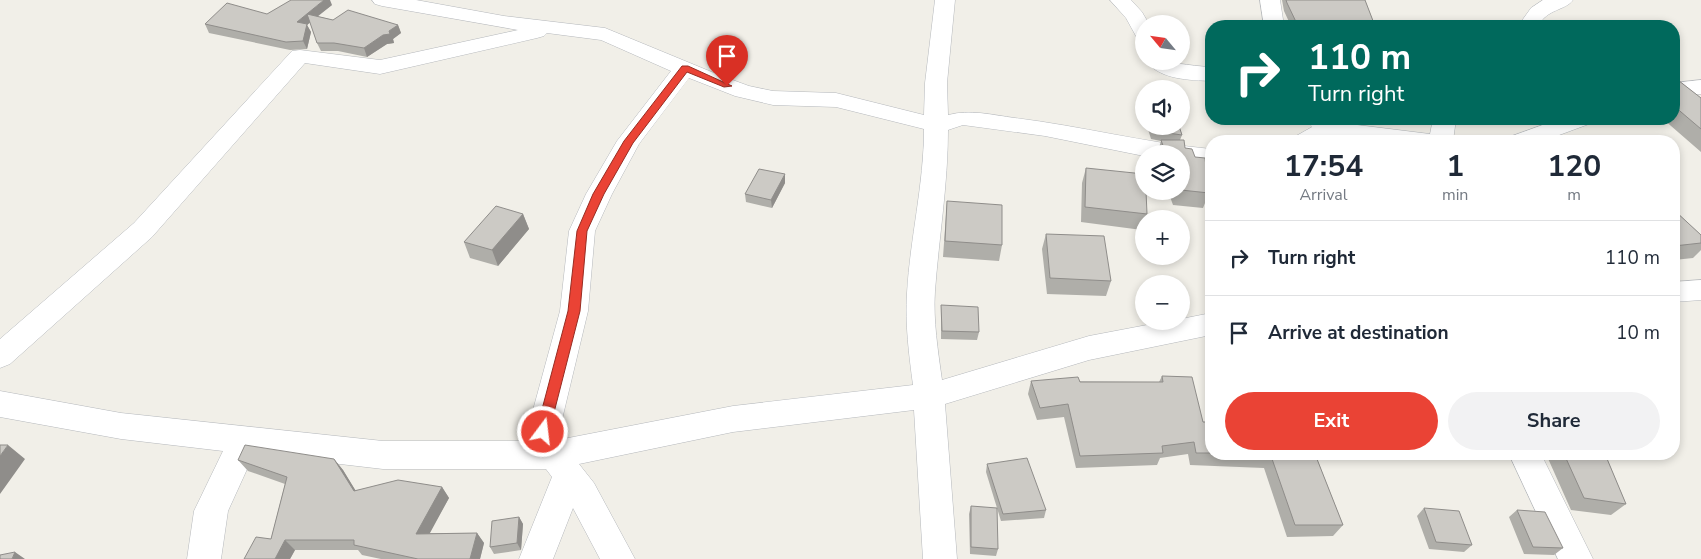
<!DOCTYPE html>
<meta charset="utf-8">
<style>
:root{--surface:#fff;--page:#f2f2f3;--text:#1f2937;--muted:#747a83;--line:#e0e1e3;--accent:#ea4335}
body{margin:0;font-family:"Nunito Sans",sans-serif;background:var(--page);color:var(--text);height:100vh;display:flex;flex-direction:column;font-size:19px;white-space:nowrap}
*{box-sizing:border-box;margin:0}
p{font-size:16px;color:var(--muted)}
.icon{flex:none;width:28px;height:28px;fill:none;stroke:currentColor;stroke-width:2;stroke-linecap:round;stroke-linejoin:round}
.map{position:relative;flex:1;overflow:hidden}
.details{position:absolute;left:1205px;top:135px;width:475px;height:325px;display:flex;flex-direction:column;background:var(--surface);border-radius:20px;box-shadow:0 2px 8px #0003}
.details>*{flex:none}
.banner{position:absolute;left:1205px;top:20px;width:475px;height:105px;border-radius:20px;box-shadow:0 2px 8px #0003;background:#00695c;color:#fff;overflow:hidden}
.needle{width:32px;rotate:299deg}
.controls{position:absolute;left:1135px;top:15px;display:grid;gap:10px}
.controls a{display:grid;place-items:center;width:55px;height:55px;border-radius:50%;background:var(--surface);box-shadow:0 2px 8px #0003;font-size:25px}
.pin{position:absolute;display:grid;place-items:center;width:42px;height:42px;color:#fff;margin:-51px -21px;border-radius:50% 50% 50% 0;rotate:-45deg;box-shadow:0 0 5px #0007}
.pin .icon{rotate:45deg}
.me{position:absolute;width:55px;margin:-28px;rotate:15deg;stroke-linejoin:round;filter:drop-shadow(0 0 4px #0008)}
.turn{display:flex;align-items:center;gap:18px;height:105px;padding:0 20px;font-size:22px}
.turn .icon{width:65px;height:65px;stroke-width:2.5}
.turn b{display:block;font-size:35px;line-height:42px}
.eta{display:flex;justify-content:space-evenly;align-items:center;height:85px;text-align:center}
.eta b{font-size:30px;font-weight:700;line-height:35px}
.primary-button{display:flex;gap:10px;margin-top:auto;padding:10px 20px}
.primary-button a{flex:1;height:58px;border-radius:30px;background:var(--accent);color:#fff;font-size:20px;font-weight:700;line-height:58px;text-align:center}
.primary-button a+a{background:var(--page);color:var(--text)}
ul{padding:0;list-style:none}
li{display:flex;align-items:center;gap:15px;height:75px;padding:0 20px;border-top:1px solid var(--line)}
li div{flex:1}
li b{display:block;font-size:19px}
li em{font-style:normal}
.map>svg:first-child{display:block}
</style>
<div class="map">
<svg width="1701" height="559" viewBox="0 0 1701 559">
<rect width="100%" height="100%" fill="#f1efe8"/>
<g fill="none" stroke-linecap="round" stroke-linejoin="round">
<g stroke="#b5b8bc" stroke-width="1">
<path id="minor" d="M372,0H416L504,16L605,28L719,75L749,86L773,91L836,93L924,115L925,83L935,0H955L947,83L948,115C970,109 992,115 1015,118C1081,126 1145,143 1211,149V165L1181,162V154H1144V156L1045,136L963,125L948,130C948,184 939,237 935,291C933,320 938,351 942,380L1089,336L1168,321H1181V319L1211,313V335L1089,360L945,404L957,559H923L914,410L733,432L579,464L594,483L635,559H600L573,508L553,559H519L552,477L546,469H383L254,454L228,511L221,559H187L194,511L223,451L121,439L0,417V391L121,413L383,441H531L527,432L560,311L569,231L586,194L617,141L671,71L601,40L547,33L544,36L537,38L380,74L305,63L152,237L10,364L0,368V339L134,223L292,51L300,50L380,60L518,30L382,6L375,4ZM689,78L735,96L773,105L836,107L924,129C924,185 910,238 907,293C905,324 909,355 913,385L733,406L563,439L559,432L588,311L595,231L612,194L639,144Z
M1110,0H1131L1142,12L1149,24H1144V40L1137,38L1126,18Z
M1260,0H1280L1284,26H1264Z
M1543,0H1573C1565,11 1548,8 1538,26H1518L1531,8Z
M1146,61C1169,61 1189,66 1211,67V81C1190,80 1160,80 1146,61Z
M1701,80V94L1674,97V83Z
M1307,119H1330L1333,122L1430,134L1433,119H1456L1453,141H1366L1347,139L1348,141H1292L1296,136L1312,127Z
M1559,119H1593L1589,124L1543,141H1508L1512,136Z
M1701,280V300L1674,302V282Z
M1509,454H1541L1593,559H1558Z"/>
</g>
<use href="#minor" fill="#fff" fill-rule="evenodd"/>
</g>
<path fill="#afaea9" d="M1282,0H1365L1375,26H1291L1284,11Z
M332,5L317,16L333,20L398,25L401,33L393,39L394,43L387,44L367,57L338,51H321L317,43L310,22L307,25L311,32L307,49L290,50L209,33L205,24L267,14Z
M1674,77L1701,98V152L1663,119H1674Z
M1147,126H1179L1182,135L1180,140L1209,193L1203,208L1173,205L1168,191H1181V154H1157L1161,141L1151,139Z
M1086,168L1147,214L1146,219H1144V225L1142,230L1081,222L1082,183Z
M785,174V183L772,208L746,202L745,194Z
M947,201L1002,245L999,261L943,257Z
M1674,210L1701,235V250L1693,258L1674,260Z
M523,214L529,229L498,266L470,258L464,242Z
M1046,234L1111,281L1106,296L1047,294L1042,249Z
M941,305L979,332L977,340L941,339Z
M1162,376L1203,422L1315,454L1343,525L1333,536L1287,537L1264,468L1190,465L1188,454L1160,458L1157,465L1076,468L1064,417L1037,420L1028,394L1031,381L1159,382Z
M1546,454H1605L1626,504L1611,515L1571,510Z
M334,459L343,470L355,490L442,487L449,498L429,533H477L484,543L480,559H381L362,555L358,550H295L290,559H244L271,539L285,484L248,471L238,460Z
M987,464L1046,510L1044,518L1001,521L986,472Z
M971,506L998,549L996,556L970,554L969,514Z
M1424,508L1472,545L1464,552L1429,549L1417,516Z
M1517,510L1563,548L1554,555L1524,554L1509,517Z
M519,517L523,524L521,550L494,554L490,547Z"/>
<path fill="#8f8d8a" d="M324,0H330L332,5L307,25L311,32L307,49L303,41L297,22Z
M398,25L401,33L393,39L394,43L387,44L367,57L364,48Z
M785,174V183L772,208L771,200Z
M523,214L529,229L498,266L492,250Z
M8,445L25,459L0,494V456Z
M334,459L343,470L362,501L354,491Z
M442,487L449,498L424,544L416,534Z
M519,517L523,524L521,550L517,543Z
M477,533L484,543L480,559H470Z
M285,540L295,550L290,559H275Z
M15,552L25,559H12Z"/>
<path fill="#cccac5" stroke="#8f8d8a" d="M291,0H324L297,22L307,24L303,41L286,42L205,24L227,3L267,14Z
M1286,0H1365L1375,26H1298L1287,3Z
M348,10L398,25L389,31L390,34L383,35L364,48L334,43H317L307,14L333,20Z
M1674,77L1701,98V129L1674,106Z
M1152,126H1179L1182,135L1153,131Z
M1161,140H1184L1185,148L1192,149L1195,157L1205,158L1209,193L1181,190V154H1166Z
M1086,168L1144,174V191H1146L1147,214L1085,207Z
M759,169L785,174L771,200L745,194Z
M947,201L1002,205V245L945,241Z
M496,206L523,214L492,250L464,242Z
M1674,210L1701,235V243L1674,246Z
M1046,234L1104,236L1111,281L1050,278Z
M941,305L978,307L979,332L942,331Z
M1162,376L1192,377L1203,422H1211V453H1196L1194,442L1162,446L1163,453L1080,456L1068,404L1040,408L1031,381L1078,377L1080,382H1163Z
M0,445H8L0,456Z
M245,445L334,459L354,491L398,480L442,487L416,534L477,533L470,559H418L354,545V540H285L275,559H244L256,537L271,539L287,477L238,460Z
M1218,454H1315L1343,525H1295L1271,456Z
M1564,454H1605L1626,504L1584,498Z
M1027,458L1046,510L1003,514L987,464Z
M971,506L997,508L998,549L971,547Z
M1424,508L1459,511L1472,545L1436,542Z
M1517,510L1545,512L1563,548L1533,547Z
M519,517L517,543L490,547L492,521Z
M15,552L12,559H0V555Z"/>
<path fill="#ea4335" stroke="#982c22" d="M682,66H688L732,86L724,87L687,72L633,143L604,194L587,231L580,311L549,432L547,436H538L536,432L568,311L577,231L593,194L624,141Z"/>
</svg>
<div class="controls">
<a><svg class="needle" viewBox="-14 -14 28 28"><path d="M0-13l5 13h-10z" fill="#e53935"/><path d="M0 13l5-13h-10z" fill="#747a83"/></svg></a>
<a><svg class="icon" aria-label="sound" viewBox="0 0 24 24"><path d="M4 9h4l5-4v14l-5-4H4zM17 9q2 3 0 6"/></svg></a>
<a><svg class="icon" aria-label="layers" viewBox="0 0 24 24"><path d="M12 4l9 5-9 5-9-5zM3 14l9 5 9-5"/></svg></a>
<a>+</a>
<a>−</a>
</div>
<div class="pin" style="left:727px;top:86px;background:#d93025"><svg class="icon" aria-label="arrive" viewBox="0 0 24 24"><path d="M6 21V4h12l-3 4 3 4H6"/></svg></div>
<svg class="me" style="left:543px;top:432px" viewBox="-20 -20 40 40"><circle r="17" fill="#ea4335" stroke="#fff" stroke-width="3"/><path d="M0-11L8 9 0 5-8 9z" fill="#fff"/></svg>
<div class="banner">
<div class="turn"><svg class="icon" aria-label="right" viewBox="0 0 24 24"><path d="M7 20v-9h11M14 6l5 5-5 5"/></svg><div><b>110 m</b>Turn right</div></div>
</div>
<section class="details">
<div class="eta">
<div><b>17:54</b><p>Arrival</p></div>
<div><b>1</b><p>min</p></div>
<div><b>120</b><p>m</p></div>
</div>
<ul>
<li><svg class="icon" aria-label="right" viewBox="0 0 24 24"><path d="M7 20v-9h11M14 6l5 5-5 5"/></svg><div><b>Turn right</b></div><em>110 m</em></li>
<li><svg class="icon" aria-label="arrive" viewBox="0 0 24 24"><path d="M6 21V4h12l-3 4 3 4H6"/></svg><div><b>Arrive at destination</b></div><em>10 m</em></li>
</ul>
<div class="primary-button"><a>Exit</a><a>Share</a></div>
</section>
</div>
